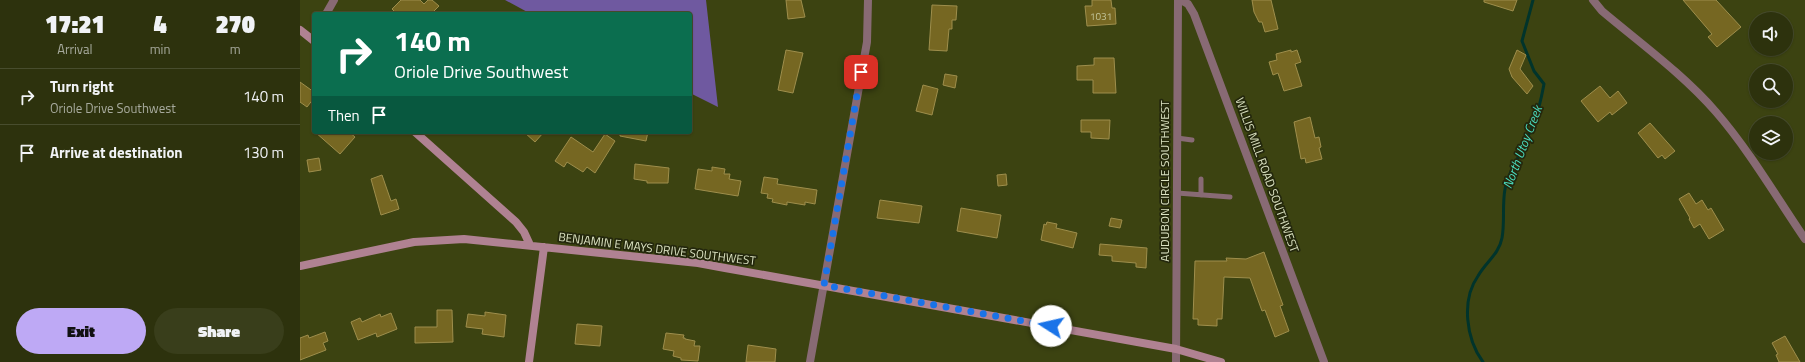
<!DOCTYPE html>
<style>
:root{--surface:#2d320d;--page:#393e1b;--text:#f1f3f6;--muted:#a7aa9d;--line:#484d2e;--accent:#bea9f5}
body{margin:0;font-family:"Titillium Web",sans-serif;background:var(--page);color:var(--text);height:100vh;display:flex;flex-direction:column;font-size:15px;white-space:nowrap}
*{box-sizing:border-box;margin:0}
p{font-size:13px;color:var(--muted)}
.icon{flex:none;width:22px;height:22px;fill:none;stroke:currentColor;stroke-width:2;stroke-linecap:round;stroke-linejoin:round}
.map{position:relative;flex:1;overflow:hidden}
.sheet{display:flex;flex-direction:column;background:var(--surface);width:300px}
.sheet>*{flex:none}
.banner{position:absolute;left:12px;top:12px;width:380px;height:122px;border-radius:4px;box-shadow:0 1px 3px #0004,0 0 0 1px var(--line);background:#0b6e4f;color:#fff;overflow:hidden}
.buttons{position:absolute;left:1449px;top:12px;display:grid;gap:8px}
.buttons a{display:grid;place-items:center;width:44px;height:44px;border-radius:50%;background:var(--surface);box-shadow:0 1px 3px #0004,0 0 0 1px var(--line);font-size:20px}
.pin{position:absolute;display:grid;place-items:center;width:34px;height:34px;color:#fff;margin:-17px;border-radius:8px;box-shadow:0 2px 6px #0006}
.me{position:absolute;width:44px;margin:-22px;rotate:280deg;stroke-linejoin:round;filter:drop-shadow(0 0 3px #0008)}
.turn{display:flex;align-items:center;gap:14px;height:84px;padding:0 16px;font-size:18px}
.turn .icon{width:52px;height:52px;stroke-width:2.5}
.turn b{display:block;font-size:28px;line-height:34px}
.then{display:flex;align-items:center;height:38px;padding:0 16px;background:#0003;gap:8px;font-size:15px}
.eta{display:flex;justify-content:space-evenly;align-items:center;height:68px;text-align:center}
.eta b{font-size:24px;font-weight:800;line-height:28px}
.action{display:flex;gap:8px;margin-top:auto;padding:8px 16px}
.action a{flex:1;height:46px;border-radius:24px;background:var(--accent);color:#111;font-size:16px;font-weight:800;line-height:46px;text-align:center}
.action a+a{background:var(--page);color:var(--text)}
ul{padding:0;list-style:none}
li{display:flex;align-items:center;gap:12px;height:56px;padding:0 16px;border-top:1px solid var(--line)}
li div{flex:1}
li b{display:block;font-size:15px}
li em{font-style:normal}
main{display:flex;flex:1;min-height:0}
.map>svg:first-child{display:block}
</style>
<main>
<section class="sheet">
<div class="eta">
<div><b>17:21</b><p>Arrival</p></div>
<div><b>4</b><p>min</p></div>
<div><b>270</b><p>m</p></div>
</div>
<ul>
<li><svg class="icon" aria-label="right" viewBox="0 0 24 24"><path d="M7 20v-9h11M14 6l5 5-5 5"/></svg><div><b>Turn right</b><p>Oriole Drive Southwest</p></div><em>140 m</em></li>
<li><svg class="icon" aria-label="arrive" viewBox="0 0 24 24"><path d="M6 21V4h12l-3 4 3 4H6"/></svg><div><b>Arrive at destination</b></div><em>130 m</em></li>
</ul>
<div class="action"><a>Exit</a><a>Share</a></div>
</section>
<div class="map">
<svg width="1505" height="362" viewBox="0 0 1505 362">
<rect width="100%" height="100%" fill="#3c4311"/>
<path fill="#6f59a0" d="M205,0H406L418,107L390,93V14H231Z"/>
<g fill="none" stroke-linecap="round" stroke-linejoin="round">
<path stroke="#01342b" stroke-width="3" d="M1183,362C1166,339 1161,300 1178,276C1186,262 1199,254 1202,238C1205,222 1202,205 1205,189C1207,176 1215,165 1220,153C1226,141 1232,129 1236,116C1240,106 1242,94 1244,84L1234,71L1222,41L1233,0"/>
</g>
<path fill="#766722" stroke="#9e8e4c" d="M101,0H120L124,4L128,0H132L139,6L133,12L134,14H97L92,9Z
M486,0H501L505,17L488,19Z
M792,0H811L812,8H815L816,24L787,26L785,6H792Z
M952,0H971L978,29L965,32L962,22H959L954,12Z
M1184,0H1217L1213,11L1184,2Z
M1383,0H1416L1441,27L1417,47L1408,37L1412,34Z
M632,5L657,6L656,20H652V29H649L647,51L629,50Z
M486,50L503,53L493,93L478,90Z
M991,50V52L997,50L1001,62L995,64L1002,86L984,91L978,73L973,75L969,62L977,60L976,54Z
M1217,50L1226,55L1220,69L1233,86L1227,94L1212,77L1209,69Z
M794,58H814L816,93H793V80H777V66L794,65Z
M645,74L657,76L655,88L643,85Z
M0,82L14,92V98L7,107L0,102Z
M623,85L638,89L632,115L616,111Z
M1300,86L1310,98L1318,91L1327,103L1312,115L1310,112L1298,122L1281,101Z
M1010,117L1015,138L1019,137L1021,147L1019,148L1022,159L1006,163L1005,158L1001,159L994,122Z
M781,120H810L809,139L791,138V132H781Z
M1350,123L1375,151L1365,159L1362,155L1358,158L1338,133Z
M15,132H49L55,137L40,154Z
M224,132H244L235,142Z
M320,132H348L346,141L320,136Z
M305,134L315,141L295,173L287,167L283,172L267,162L264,167L255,161L271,137L293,152Z
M19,158L21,170L9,172L7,160Z
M335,164L369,168L368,183H347V181L334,179Z
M412,167L425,169L424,174H430L429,179L441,181L438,196L395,189L398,169L412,171Z
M706,174L707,185L698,186L697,175Z
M82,175L91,201L96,199L99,209L81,215L71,179Z
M464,177L478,179L477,184L517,190L515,204L505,202V205L487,202V205L472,202L473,199L467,198L468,194L461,193Z
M1389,193L1396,204L1402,200L1408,210L1411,208L1424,230L1409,239L1400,224L1394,228L1389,219L1390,218L1379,199Z
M580,200L622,206L619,223L577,218Z
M661,208L701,215L697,238L657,231Z
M811,218L822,220L820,228L809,226Z
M747,222L757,224L756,228L777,233L773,248L741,240L744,224L746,225Z
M800,244L847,248L846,268L836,267V263L812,261V256L799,255Z
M964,252L983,305L980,306L989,331L975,337L965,310L962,311L950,278L924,277L922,319H917V326L898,325V319H893L895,261H927L926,258L946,259Z
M137,310H152L153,342L115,343V327H137Z
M185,312L206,315L204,337L182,334L183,329L166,327L168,314L185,316Z
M91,313L97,329L77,337L76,333L58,340L51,322L60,318L62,322L80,314L81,317Z
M277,324L302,326L300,346L275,344Z
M25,332L28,341L23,343L26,350L0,360V338L8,335L9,338Z
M366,333L384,335L383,338H385V339L395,341L394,346H400L398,361L381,360V358L373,356L374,351L363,349Z
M1485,336L1500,362H1479L1476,355L1478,354L1472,343Z
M448,345L476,349L475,362H446Z"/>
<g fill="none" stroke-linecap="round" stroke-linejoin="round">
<path stroke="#886a74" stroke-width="5" d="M877,138L892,140
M877,193L930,197
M901,195V179"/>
<path stroke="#886a74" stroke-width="8" d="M881,0L888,4L894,14L1024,362
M1293,0L1302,11C1340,43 1383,74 1416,112C1449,150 1477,198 1505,239
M26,14L34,0
M510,362L567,42L568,0
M876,362L878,0"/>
<path stroke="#b08292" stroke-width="8" d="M0,30L14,41
M115,132L216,222L224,232L230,245
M0,266L114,242L164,239L398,263L425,268L876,349L921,362
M229,362L244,247"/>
</g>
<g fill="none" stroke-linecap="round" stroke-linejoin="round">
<path stroke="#1a73e8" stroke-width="7" stroke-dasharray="0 12.6" d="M561,72L524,285L751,326"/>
</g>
<g text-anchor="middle" stroke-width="3.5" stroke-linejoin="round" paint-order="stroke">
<g font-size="10" fill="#c2c49a">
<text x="801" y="20">1031</text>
</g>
<g font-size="12" fill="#dce3c2" stroke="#24280d">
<text transform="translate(967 175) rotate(70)" y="4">WILLIS MILL ROAD SOUTHWEST</text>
<text transform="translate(865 181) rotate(-90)" y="4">AUDUBON CIRCLE SOUTHWEST</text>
<text transform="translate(357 249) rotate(7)" y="4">BENJAMIN E MAYS DRIVE SOUTHWEST</text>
</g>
<g font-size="13" font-style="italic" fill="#4adcbf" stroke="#24280d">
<text transform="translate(1222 147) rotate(-69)" y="5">North Utoy Creek</text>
</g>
</g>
</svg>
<div class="buttons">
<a><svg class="icon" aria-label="sound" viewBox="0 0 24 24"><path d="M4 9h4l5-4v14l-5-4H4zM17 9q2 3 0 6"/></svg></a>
<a><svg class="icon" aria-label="search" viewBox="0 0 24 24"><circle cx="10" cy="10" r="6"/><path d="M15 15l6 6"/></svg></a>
<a><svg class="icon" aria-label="layers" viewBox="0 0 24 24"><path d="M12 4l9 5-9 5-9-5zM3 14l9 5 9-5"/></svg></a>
</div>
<div class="pin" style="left:561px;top:72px;background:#d93025"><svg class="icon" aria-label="arrive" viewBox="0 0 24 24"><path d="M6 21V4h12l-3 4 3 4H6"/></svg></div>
<svg class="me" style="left:751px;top:326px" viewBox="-20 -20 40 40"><circle r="19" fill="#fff"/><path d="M0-13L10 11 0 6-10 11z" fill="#1a73e8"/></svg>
<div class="banner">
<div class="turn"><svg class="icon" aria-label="right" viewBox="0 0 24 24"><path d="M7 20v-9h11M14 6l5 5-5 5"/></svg><div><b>140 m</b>Oriole Drive Southwest</div></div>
<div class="then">Then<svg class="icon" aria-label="arrive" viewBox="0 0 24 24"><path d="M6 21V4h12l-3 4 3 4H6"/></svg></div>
</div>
</div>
</main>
